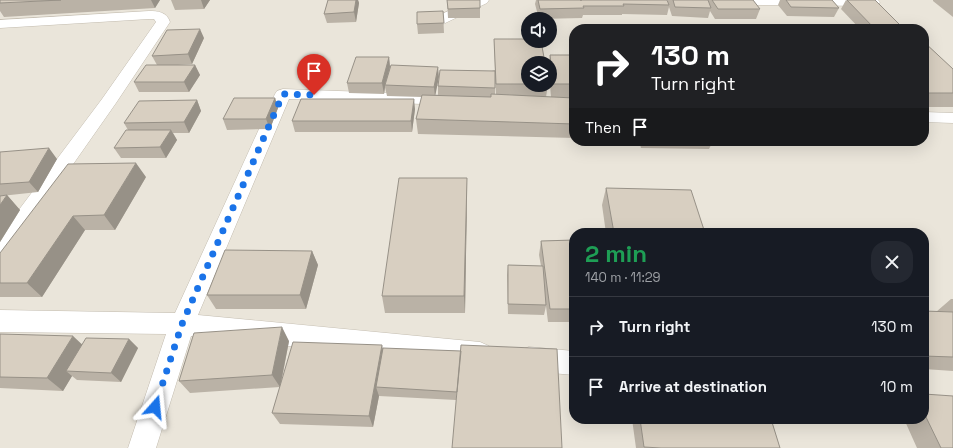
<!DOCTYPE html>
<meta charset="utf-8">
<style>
:root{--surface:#171b24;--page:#242831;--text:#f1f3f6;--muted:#9ea1a6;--line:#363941}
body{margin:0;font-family:"Space Grotesk",sans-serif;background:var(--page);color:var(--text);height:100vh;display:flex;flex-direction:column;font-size:15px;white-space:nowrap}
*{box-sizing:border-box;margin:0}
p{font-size:13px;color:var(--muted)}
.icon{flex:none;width:22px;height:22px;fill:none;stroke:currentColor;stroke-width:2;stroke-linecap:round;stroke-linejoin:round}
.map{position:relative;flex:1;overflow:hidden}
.sheet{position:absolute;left:569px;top:228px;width:360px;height:196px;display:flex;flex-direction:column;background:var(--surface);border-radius:16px;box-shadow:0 4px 16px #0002}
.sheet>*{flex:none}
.hud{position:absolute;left:569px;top:24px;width:360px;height:122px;border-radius:16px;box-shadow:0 4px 16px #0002;background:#202124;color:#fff;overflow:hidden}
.buttons{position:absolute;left:521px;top:12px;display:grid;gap:8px}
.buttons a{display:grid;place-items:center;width:36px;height:36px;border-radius:50%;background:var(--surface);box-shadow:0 4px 16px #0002;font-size:20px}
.pin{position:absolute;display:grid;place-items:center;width:34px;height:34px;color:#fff;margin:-41px -17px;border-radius:50% 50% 50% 0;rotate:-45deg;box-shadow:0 0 4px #0007}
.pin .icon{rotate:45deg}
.me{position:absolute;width:44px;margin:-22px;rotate:18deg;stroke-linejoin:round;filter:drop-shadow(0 0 3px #0008)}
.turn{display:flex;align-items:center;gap:14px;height:84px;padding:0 16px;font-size:18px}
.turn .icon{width:52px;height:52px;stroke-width:2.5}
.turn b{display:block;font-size:28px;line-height:34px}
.then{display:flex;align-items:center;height:38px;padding:0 16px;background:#0003;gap:8px;font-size:15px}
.round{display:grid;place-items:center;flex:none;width:42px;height:42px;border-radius:16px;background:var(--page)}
.summary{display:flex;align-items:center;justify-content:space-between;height:68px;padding:0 16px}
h1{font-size:24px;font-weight:700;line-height:30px;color:#1e9e55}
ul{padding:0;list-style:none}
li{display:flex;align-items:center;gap:12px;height:60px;padding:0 16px;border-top:1px solid var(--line)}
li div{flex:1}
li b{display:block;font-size:15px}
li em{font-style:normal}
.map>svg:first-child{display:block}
</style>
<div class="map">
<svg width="953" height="448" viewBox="0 0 953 448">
<rect width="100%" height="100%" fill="#f6f3ec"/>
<path fill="#eae5da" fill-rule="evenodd" d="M7,0H953V448H0V5ZM528,19H550V41H528ZM574,29H924V141H574ZM528,63H550V85H528ZM574,233H924V419H574Z"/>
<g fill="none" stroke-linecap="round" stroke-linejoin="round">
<g stroke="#c2bbae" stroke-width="1">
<path id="street" d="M472,0H489L487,3L439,26L434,27L429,26L427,23L429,20Z
M653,0H878L880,2L878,5L873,6L660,4L655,3Z
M149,11C158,11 167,12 170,22L116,103L8,257L0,260V235L102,99L156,22L154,19H149L0,28V20Z
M283,89L449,95L455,96L457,100L455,104L449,105L289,99L198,315L480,342L489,346L493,354L489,362L480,366L191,336L156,448H128L166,334L0,332V310L175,313L275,94L277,91Z
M924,112L953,113V123L924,122Z
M529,347L574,351V375L529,371L520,367L516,359L520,351Z"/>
</g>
<use href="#street" fill="#fff" fill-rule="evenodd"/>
</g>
<path fill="#bab2a6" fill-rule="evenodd" d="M0,0H160L155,8L4,17L0,11Z
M171,0H210L204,9L175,10Z
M328,0H358L359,3L356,22L327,23L324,14Z
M447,0L480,8V18H448Z
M536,0H667L668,1V0H753L760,9L756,19H715L710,11L708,18L672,16L669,7L667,15L622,14V15H583L582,18L539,19L535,4Z
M780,0H832L839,8L834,17L787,16L778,5Z
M846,0L904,29H860L841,9Z
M933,0H953V17L933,1Z
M443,11L444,33L418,34L417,24Z
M204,38L192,64L178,65H195L200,75L189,92H139L134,82L157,65L152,56Z
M494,39L528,63V85H548L546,97H551L550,85V63H549L550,55H574V138L418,134L416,119L422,97L387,96L385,87L384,94L349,93L347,83L389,57L390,67H438L435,95H438V86L495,70ZM495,79L496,95H495Z
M924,42L953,69V107H924Z
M275,98L278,108L270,129L227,130L223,119Z
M197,100L201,111L189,133H173L177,140L166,158H121L114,148L128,130L124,123Z
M415,109L412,132H295L292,121Z
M639,141H713L709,149L641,148Z
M0,152L57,159L38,192L1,196L7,195L20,210L0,242Z
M146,177L115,230H85L42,297H0V253Z
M467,178V196L465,313H385L382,296Z
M606,188L705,233H606L602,205Z
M574,240V322H548L546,306L544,315L508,314L507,275L508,265L541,266L539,255L541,241Z
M312,251L318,265L306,309H216L207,295Z
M951,299H953V371L924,369V311L936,312Z
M0,334L82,344L129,339L138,348L121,382L77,380L72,376L63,391L0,388Z
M289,341L281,384L383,349L461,351L456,400L379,396L373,427L280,424L272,413L280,387L190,393L179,381Z
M924,394L953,448H917L904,419H924Z
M632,419H771L780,448H636Z"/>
<path fill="#979187" d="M151,0H160L155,8Z
M201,0H210L204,9Z
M356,0H358L359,3L356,22L354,12Z
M200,29L204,38L192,64L188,54Z
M389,57L390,67L385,85V87L384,94L382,83Z
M195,65L200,75L189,92L184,82Z
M438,67L439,77L435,97L434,87Z
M275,98L278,108L270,129L266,119Z
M414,99L415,109L412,132L411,121Z
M197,100L201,111L189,133L184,122Z
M171,130L177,140L166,158L160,147Z
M49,148L57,159L38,192L29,182Z
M136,163L146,177L115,230L104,215Z
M467,178V196L465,313L464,296Z
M7,195L20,210L0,242V205Z
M73,216L85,230L42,297L27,283Z
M312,251L318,265L306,309L300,295Z
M282,327L289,341L280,387L272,375Z
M73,336L88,350L66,371L72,376L63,391L47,378Z
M129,339L138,348L121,382L111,373Z
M382,345L385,358L376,387L379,396L373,427L369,416Z"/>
<path fill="#d8cfc1" stroke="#979187" d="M0,0H61L0,3Z
M328,0H356L354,12L324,14Z
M447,0H480V8L448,9Z
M538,0H581V1V0H667L669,5L623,4L624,6H583L584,8L540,9Z
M673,0H708L711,8L675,7Z
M712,0H753L760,9H718Z
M786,0H832L839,8L791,7Z
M847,0H875L904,29H875Z
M443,11L444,23L417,24V12Z
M200,29L188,54L152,56L167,30Z
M494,39H528V41H541L545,63H528V84H496Z
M924,42L953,69V93H925L924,92Z
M550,55H574V84H553Z
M356,57H389L382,83H347Z
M146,65H195L184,82H134Z
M391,65L438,67L434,87L385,85Z
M440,70L495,71V88L438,86Z
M491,94L574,98V124L416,119L422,95L491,97Z
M234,98H275L266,119H223Z
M301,99H414L411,121H292Z
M197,100L184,122L124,123L139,101Z
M126,130H171L160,147L114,148Z
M49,148L29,182L0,184V152Z
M136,163L104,215L73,216L27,283H0V253L68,164Z
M399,178H467L464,296H382Z
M606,188L691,190L705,233H614Z
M7,195L0,205V196Z
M574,240V309H550L541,241Z
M225,250L312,251L300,295H207Z
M508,265L543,266L546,305L508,304Z
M924,311L953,312V357L924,356Z
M282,327L272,375L179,381L194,333Z
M0,334L73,336L47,378L0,377Z
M86,338L129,339L111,373L66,371Z
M293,342L382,345L369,416L272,413Z
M461,345L557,349L562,448H452Z
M383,348L461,351L457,392L376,387Z
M924,394L953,396V448H941L924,413Z
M640,419H771L780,448H661L644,447Z"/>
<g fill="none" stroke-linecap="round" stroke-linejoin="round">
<path stroke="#1a73e8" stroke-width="7" stroke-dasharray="0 12.6" d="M155,407L182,324L283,94L314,95"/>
</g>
</svg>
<div class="buttons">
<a><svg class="icon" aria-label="sound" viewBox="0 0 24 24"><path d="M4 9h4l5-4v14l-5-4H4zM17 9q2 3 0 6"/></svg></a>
<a><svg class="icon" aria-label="layers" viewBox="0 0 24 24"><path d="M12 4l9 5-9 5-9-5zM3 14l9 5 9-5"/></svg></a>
</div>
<div class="pin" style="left:314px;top:95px;background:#d93025"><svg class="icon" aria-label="arrive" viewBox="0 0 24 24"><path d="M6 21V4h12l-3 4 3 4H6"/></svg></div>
<svg class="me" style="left:155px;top:407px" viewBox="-20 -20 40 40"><path d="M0-17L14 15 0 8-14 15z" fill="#1a73e8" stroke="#fff" stroke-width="4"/></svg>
<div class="hud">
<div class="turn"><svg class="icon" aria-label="right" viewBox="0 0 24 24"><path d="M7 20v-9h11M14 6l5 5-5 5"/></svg><div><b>130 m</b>Turn right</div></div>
<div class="then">Then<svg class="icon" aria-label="arrive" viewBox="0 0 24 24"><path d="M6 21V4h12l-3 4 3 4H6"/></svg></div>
</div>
<section class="sheet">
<div class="summary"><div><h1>2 min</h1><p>140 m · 11:29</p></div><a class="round"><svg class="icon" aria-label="close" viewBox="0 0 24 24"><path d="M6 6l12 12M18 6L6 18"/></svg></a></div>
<ul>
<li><svg class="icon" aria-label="right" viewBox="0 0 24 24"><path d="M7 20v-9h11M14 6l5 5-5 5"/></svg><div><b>Turn right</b></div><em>130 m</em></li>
<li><svg class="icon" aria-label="arrive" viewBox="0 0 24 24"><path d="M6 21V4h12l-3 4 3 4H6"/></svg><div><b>Arrive at destination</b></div><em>10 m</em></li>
</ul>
</section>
</div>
